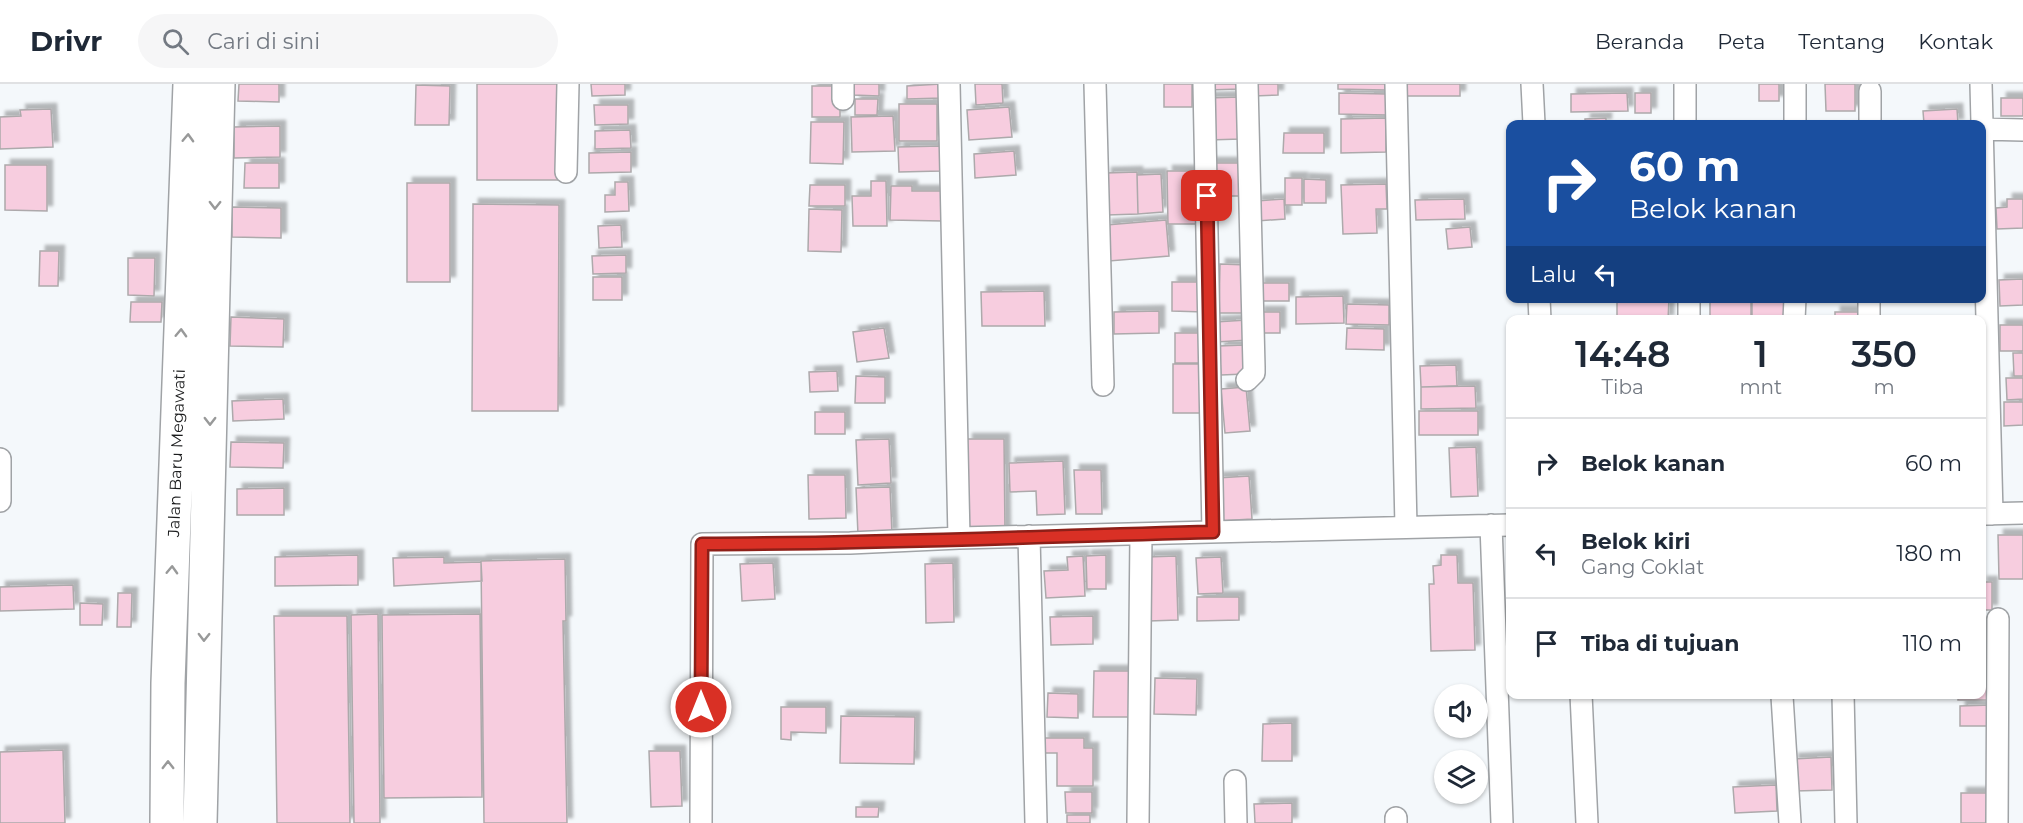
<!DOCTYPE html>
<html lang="id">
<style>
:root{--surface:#fff;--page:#f6f6f7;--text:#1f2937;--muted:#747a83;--line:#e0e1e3}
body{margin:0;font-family:Montserrat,sans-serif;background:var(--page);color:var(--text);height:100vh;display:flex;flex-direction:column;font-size:22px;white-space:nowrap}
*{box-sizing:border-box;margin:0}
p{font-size:20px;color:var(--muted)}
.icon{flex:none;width:33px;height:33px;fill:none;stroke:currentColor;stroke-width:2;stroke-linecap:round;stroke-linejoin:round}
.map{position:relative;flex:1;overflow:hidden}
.drawer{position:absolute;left:1506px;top:231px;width:480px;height:384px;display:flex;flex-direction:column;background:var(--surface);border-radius:12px;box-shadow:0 2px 4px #0004}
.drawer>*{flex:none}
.guide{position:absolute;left:1506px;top:36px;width:480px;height:183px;border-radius:12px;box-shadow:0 2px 4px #0004;background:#1a4fa0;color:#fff;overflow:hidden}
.controls{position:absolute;left:1434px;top:600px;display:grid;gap:12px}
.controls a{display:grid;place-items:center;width:54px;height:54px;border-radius:50%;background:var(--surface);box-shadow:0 2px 4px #0004;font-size:30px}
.pin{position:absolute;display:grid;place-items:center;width:51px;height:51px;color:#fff;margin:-26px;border-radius:12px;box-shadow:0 3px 9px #0006}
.me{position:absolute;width:66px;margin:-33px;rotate:0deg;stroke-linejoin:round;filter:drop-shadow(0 0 4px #0008)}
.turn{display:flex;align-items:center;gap:21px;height:126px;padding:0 24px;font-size:27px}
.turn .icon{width:78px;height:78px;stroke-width:2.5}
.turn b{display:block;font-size:42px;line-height:51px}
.then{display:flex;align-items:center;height:57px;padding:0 24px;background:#0003;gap:12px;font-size:22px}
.eta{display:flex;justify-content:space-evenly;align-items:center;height:102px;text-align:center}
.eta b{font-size:36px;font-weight:600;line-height:42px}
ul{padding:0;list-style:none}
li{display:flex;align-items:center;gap:18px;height:90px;padding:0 24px;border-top:2px solid var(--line)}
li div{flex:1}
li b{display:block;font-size:22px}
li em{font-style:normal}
header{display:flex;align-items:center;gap:36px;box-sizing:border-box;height:84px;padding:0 30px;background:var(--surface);border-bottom:2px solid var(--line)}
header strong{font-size:28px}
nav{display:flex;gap:33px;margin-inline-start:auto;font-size:21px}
.search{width:420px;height:54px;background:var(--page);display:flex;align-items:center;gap:15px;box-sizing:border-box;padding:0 21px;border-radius:33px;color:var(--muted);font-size:22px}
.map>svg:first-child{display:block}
</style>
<header>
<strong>Drivr</strong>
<div class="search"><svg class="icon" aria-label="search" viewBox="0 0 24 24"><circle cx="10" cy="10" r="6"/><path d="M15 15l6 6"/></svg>Cari di sini</div>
<nav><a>Beranda</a><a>Peta</a><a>Tentang</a><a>Kontak</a></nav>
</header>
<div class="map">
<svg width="2023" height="739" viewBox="0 0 2023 739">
<defs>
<filter id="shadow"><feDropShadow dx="5.5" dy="-5.5" stdDeviation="1.5" flood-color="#0004"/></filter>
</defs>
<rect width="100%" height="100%" fill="#f4f8fb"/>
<path fill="#f7cddf" stroke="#ada9ab" stroke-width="1.5" filter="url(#shadow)" d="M239,0H279V18L238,17Z
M477,0H562L561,96H477Z
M591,0H625V11L592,12Z
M853,0H879V12L853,11Z
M941,0L942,14L907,15V2Z
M975,0H1002L1003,19L976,21Z
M1164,0H1192V23H1164Z
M1207,0H1240V5L1207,6Z
M1254,0H1278V11L1254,12Z
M1338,0H1385V6L1338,5Z
M1404,0H1460V12H1404Z
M1759,0H1779V17H1759Z
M1825,0H1855V27H1826Z
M416,1L450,2L449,41H415Z
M812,2H840V33H812Z
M1339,9L1386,10V31L1339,30Z
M1627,9L1628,27L1571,28V10Z
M1635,9H1651V29H1635Z
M1240,13L1241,55L1208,56L1207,14Z
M2001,14H2023V32H2001Z
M855,15H878L877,31H855Z
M899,20H937V57H899Z
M594,21H628V40L595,41Z
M1009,23L1012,53L969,56L967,26Z
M51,25L53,63L0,65V33L21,32L20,26Z
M1957,25L1958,40H1924L1923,27Z
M893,32L895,67L852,68L851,33Z
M1386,34V68L1341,69V35Z
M1606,34V40H1585V35Z
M811,38H844L843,80L810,79Z
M280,42V73L234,74V43Z
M630,46L631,64L595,65V47Z
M1284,49H1324V69H1283Z
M941,62V87L899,88L898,63Z
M1014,67L1016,91L975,94L974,70Z
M631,68V88L589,89V69Z
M245,79H279V104H244Z
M1208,79H1242V112H1208Z
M5,81H47V127L5,126Z
M1167,87H1194L1196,140H1168Z
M1137,88L1138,130L1107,131L1106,89Z
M1161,90L1163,128L1138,130L1137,91Z
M1285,94H1302V121H1285Z
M1304,95L1326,96V119H1304Z
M871,97H886L887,142H853L852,112H871Z
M615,98H628L629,127L605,128V111H615Z
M407,99H450V198H407Z
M1386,100L1387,125H1376L1377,149L1343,150L1341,101Z
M810,101H845V122H809Z
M891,102H912V107H943L942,137L890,136Z
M1284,115L1285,135L1257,137L1256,117Z
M1464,115L1465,135L1416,136L1415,116Z
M2007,115H2023V144L1997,145L1996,124L2007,123Z
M473,120L559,121L558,327H472Z
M232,123L281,124V154L232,153Z
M809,125L842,126L841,168L808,167Z
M1166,136L1169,172L1109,177L1106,141Z
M621,141L622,163L599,164L598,142Z
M1470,143L1472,163L1448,165L1446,145Z
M40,167H59L58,202H39Z
M626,171V189L593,190L592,172Z
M128,174H155L154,212L128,211Z
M1220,180L1248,181L1247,229H1219Z
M593,193H622V216H593Z
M2023,195V221L2000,222L1999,196Z
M1172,198H1204V228L1172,227Z
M1259,199H1289V217H1259Z
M1044,207L1045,242H982L981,208Z
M1343,212L1344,239L1296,240V213Z
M1617,214H1669L1668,236H1617Z
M1752,214H1787V236H1752Z
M1836,214H1865V218H1836Z
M1751,217V236H1710V218Z
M131,218H162L161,238H130Z
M1347,220L1389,221V241L1346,240Z
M1159,227V249L1114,250V228Z
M1259,228H1280V249H1259Z
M1835,228H1859V236H1835Z
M231,233L284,235L283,263L230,262Z
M1247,236L1249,256L1216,258L1215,238Z
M2000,241H2023V267H2000Z
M884,244L889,274L857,278L853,248Z
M1347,244L1384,245V266L1346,265Z
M1175,249H1204V279H1175Z
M1244,261L1245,290L1221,291L1219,262Z
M2013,269H2023V292H2014Z
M1173,280H1204V329H1173Z
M1456,281L1457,302L1421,303L1420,282Z
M837,287L838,307L810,308L809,288Z
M856,292L885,293V319H855Z
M2006,294H2023V315L2007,316Z
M1475,302L1476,324L1421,325V303Z
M1246,303L1250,347L1225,349L1221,305Z
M283,315L284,335L233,337L232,317Z
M2004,318H2023V341L2004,342Z
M1419,327H1478V351H1419Z
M815,328H845V350H815Z
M889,355L891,399L858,401L856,356Z
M967,355H1004L1005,449H969Z
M231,358L284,359L283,384L230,383Z
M1476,363L1478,412L1451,413L1449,364Z
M1063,377L1065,430L1037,431L1036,407L1010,408L1009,379Z
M1074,386H1101L1102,430H1076Z
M808,391H845L846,434L809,435Z
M1249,392L1252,435L1219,437L1217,394Z
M890,403L892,450L858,451L856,404Z
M284,404V431H237V405Z
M1998,451H2023V495H1999Z
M358,471V501L275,502V473Z
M1106,471V505H1087L1086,472Z
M1441,471H1457L1458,499H1473L1475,566L1431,567L1429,500H1434L1433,482L1441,481Z
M1083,472L1085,512L1046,514L1044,487L1068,486L1067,473Z
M1176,472L1178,536L1149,537L1147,473Z
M444,473V479L481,478L482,497L394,502L393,474Z
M1221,473L1223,509L1198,510L1196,474Z
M565,475L566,537H563L567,739H484L481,477Z
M773,479L775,515L742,517L740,480Z
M953,479L954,538L926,539L925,480Z
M1982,498H1992V526H1982Z
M73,501L74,525L0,527V503Z
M118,509H132L131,543H117Z
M1197,513H1239V536L1197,537Z
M80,519L103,520L102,541H80Z
M378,530L380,739H354L351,531Z
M480,530L482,713L384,714L382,531Z
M274,532H347L350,739H277Z
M1093,532V560L1051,561L1050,533Z
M1992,568V616H1958V610H1982V569Z
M1094,587H1132L1131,633H1093Z
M1155,594L1197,595L1196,631L1154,630Z
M1048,609L1078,610V634L1047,633Z
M1991,621V642H1960V622Z
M781,623H826V649L791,648V656L781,655Z
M841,632L915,633L914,680L840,679Z
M1292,639V677H1262L1263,640Z
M1043,654H1084V664H1093V702H1057V669H1044Z
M63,666L65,739H0V668Z
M649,667H680L682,722L651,723Z
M1831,673L1832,706L1795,707L1793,675Z
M1776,701L1777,727L1735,729L1733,703Z
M1065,708H1092V729H1066Z
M1961,709H1988L1989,739H1961Z
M1292,719V739H1255L1254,720Z
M856,723H879L878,733H856Z
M1067,731H1090V739H1067Z"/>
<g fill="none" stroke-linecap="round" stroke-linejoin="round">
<g stroke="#a0a3a6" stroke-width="24">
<path id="minor" d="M949,0L959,454
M1095,0L1103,301
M1204,0L1213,448
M1396,0L1406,443
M1532,0L1534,40
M1685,0V40
M1981,0L1992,430
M843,15V0
M1795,40V0
M1870,40V7
M1982,45L2023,46
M566,88L568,0
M1539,214L1540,236
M1689,214V236
M1794,236L1795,214
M1869,236V214
M1247,296L1254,289V283L1247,0
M0,375V417
M1982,430L2023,429
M1491,441L1502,739
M1029,452L1036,739
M1581,610L1587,739
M1843,610L1846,739
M1782,612L1790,739
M1235,697L1236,739
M1396,734V739
M701,739L702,460L850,459L959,454L1510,441
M1138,739L1141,450
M1997,739L1998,535"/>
</g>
<g stroke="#a0a3a6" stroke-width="36">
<path id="trunk" d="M167,739L168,599L190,0
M200,739L218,0"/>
</g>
<use href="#minor" stroke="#fff" stroke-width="21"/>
<use href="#trunk" stroke="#fff" stroke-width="33"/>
</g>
<defs><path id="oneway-chevron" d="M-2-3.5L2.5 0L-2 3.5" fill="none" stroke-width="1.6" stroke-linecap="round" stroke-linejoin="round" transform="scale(1.5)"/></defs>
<g stroke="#989999">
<use href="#oneway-chevron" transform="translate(188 54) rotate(-88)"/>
<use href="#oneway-chevron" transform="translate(215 121) rotate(91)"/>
<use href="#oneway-chevron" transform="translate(181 249) rotate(-88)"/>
<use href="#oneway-chevron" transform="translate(210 337) rotate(90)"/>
<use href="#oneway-chevron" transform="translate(172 486) rotate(-88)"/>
<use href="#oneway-chevron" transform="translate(204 553) rotate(91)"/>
<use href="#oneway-chevron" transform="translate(168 681) rotate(-90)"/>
</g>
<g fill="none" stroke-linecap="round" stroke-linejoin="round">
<g stroke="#8d1f18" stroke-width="15">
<path id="route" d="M701,623L702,460C872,460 1043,452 1213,448L1207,112"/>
</g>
<use href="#route" stroke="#d93025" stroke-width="10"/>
</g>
<g text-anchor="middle" stroke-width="4.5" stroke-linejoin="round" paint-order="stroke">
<g font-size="16" fill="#1b1c1d" stroke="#fff">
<text transform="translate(176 369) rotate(-88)" y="6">Jalan Baru Megawati</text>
</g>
</g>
</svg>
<div class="controls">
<a><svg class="icon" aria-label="sound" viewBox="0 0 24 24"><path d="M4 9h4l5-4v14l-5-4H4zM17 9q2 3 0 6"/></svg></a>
<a><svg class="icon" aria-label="layers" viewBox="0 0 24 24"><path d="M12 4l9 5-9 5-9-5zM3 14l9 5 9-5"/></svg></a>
</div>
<div class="pin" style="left:1207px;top:112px;background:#d93025"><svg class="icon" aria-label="arrive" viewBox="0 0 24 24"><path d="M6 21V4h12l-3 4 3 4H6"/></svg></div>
<svg class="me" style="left:701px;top:623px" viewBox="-20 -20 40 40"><circle r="17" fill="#d93025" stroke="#fff" stroke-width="3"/><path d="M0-11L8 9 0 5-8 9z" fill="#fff"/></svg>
<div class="guide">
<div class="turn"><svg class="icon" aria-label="right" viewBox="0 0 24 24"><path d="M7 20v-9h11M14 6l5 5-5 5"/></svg><div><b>60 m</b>Belok kanan</div></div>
<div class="then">Lalu<svg class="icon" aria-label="left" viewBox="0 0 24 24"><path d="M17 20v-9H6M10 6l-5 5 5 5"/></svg></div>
</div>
<section class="drawer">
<div class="eta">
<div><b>14:48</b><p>Tiba</p></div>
<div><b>1</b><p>mnt</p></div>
<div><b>350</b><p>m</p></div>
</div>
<ul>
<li><svg class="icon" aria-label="right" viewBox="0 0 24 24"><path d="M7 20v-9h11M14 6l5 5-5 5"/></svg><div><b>Belok kanan</b></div><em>60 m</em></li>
<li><svg class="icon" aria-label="left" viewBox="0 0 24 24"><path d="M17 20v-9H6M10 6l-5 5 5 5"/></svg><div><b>Belok kiri</b><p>Gang Coklat</p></div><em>180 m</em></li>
<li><svg class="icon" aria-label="arrive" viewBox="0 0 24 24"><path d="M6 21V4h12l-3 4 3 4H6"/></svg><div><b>Tiba di tujuan</b></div><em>110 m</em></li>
</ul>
</section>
</div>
